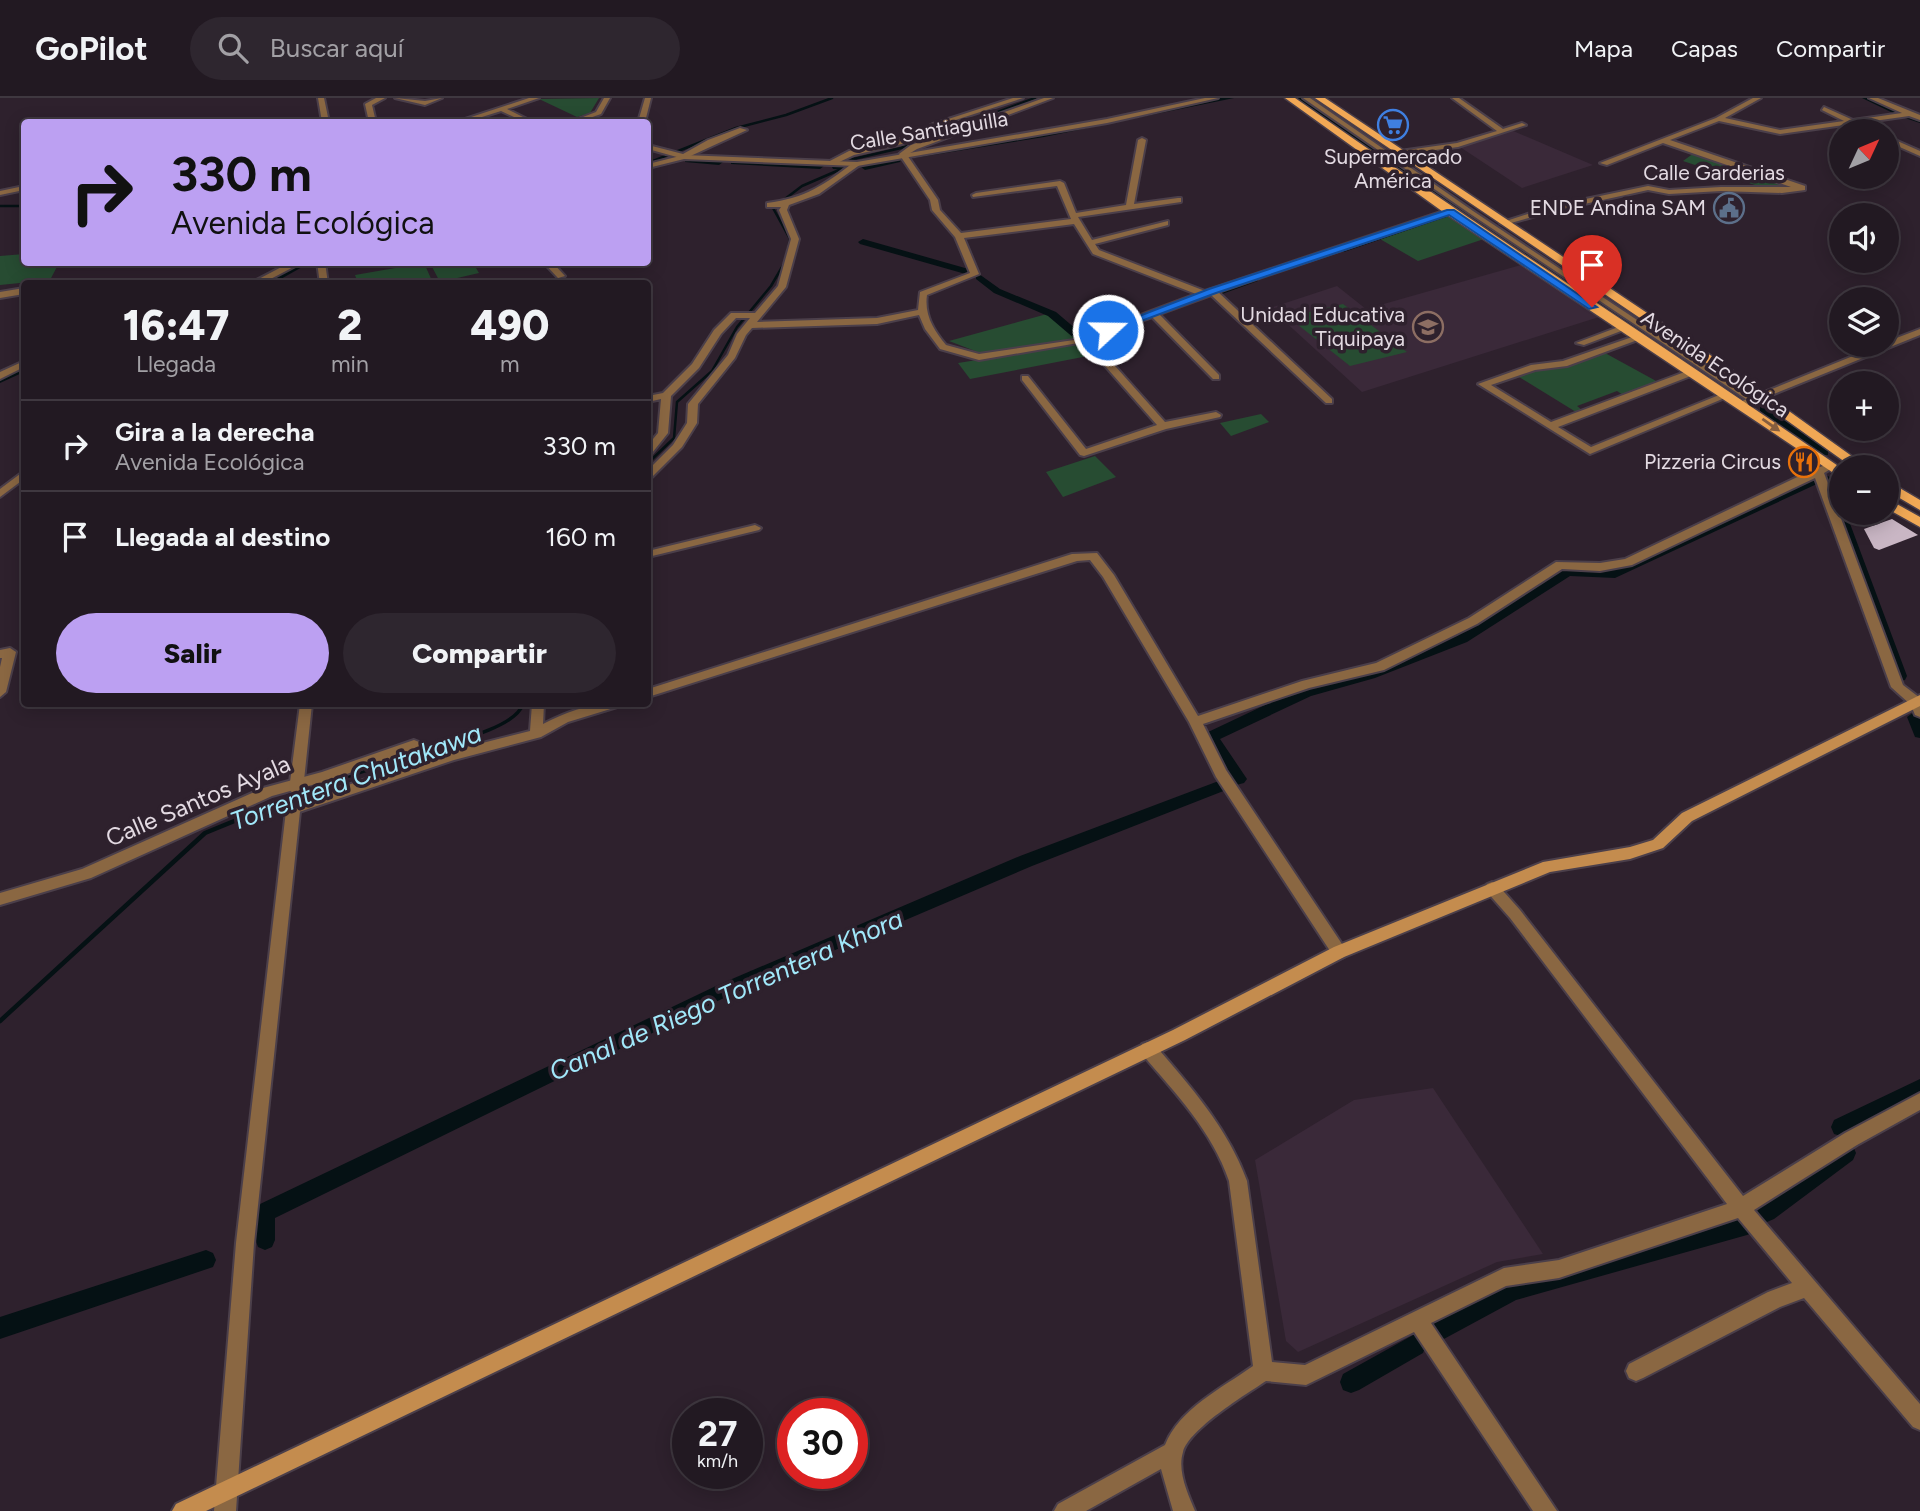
<!DOCTYPE html>
<html lang="es">
<meta charset="utf-8">
<style>
:root{--surface:#221922;--page:#2e262f;--text:#f1f3f6;--muted:#a2a0a5;--line:#3f3840;--accent:#bca0f2}
body{margin:0;font-family:Figtree,sans-serif;background:var(--page);color:var(--text);height:100vh;display:flex;flex-direction:column;font-size:26px;white-space:nowrap}
*{box-sizing:border-box;margin:0}
p{font-size:23px;color:var(--muted)}
.icon{flex:none;width:38px;height:38px;fill:none;stroke:currentColor;stroke-width:2;stroke-linecap:round;stroke-linejoin:round}
.map{position:relative;flex:1;overflow:hidden}
.sheet{position:absolute;left:21px;top:182px;width:630px;height:427px;display:flex;flex-direction:column;background:var(--surface);border-radius:7px;box-shadow:0 4px 18px #0003,0 0 0 2px var(--line)}
.sheet>*{flex:none}
.banner{position:absolute;left:21px;top:21px;width:630px;height:147px;border-radius:7px;box-shadow:0 4px 18px #0003,0 0 0 2px var(--line);background:#bca0f2;color:#111;overflow:hidden}
.needle{width:46px;rotate:46deg}
.buttons{position:absolute;left:1829px;top:21px;display:grid;gap:14px}
.buttons a{display:grid;place-items:center;width:70px;height:70px;border-radius:50%;background:var(--surface);box-shadow:0 4px 18px #0003,0 0 0 2px var(--line);font-size:35px}
.speed{position:absolute;left:672px;top:1300px;display:flex;gap:14px;font-size:35px;font-weight:700;text-align:center}
.speed>*{display:grid;place-content:center;width:91px;height:91px;border-radius:50%;background:var(--surface);box-shadow:0 4px 18px #0003,0 0 0 2px var(--line);line-height:1}
.speed small{font-size:18px;font-weight:400}
.speed .limit{border:10px solid #d22;background:#fff;color:#111}
.pin{position:absolute;display:grid;place-items:center;width:60px;height:60px;color:#fff;margin:-72px -30px;border-radius:50% 50% 50% 0;rotate:-45deg;box-shadow:0 0 7px #0007}
.pin .icon{rotate:45deg}
.me{position:absolute;width:77px;margin:-38px;rotate:69deg;stroke-linejoin:round;filter:drop-shadow(0 0 5px #0008)}
.turn{display:flex;align-items:center;gap:24px;height:147px;padding:0 35px;font-size:32px}
.turn .icon{width:91px;height:91px;stroke-width:2.5}
.turn b{display:block;font-size:49px;line-height:60px}
.eta{display:flex;justify-content:space-evenly;align-items:center;height:119px;text-align:center}
.eta b{font-size:42px;font-weight:800;line-height:49px}
.action{display:flex;gap:14px;margin-top:auto;padding:14px 35px}
.action a{flex:1;height:80px;border-radius:42px;background:var(--accent);color:#111;font-size:28px;font-weight:800;line-height:80px;text-align:center}
.action a+a{background:var(--page);color:var(--text)}
ul{padding:0;list-style:none}
li{display:flex;align-items:center;gap:21px;height:91px;padding:0 35px;border-top:2px solid var(--line)}
li div{flex:1}
li b{display:block;font-size:26px}
li em{font-style:normal}
header{display:flex;align-items:center;gap:42px;box-sizing:border-box;height:98px;padding:0 35px;background:var(--surface);border-bottom:2px solid var(--line)}
header strong{font-size:33px}
nav{display:flex;gap:38px;margin-inline-start:auto;font-size:24px}
.search{width:490px;height:63px;background:var(--page);display:flex;align-items:center;gap:18px;box-sizing:border-box;padding:0 24px;border-radius:38px;color:var(--muted);font-size:26px}
.map>svg:first-child{display:block}
</style>
<header>
<strong>GoPilot</strong>
<div class="search"><svg class="icon" aria-label="search" viewBox="0 0 24 24"><circle cx="10" cy="10" r="6"/><path d="M15 15l6 6"/></svg>Buscar aquí</div>
<nav><a>Mapa</a><a>Capas</a><a>Compartir</a></nav>
</header>
<div class="map">
<svg width="1920" height="1413" viewBox="0 0 1920 1413">
<rect width="100%" height="100%" fill="#2e212d"/>
<path fill="#3a2939" d="M1511,32L1593,67L1522,90L1460,49Z
M1521,167L1599,219L1362,294L1270,210L1337,188L1366,211Z
M1433,990L1543,1156L1497,1164L1298,1254L1286,1243L1255,1062L1354,1002Z"/>
<path fill="#274c32" d="M599,0L590,15L577,19L539,1Z
M1694,55L1789,88L1790,90L1767,91L1683,63Z
M1448,118L1484,141L1418,163L1380,141Z
M24,156V164L59,165L50,182L0,187V158Z
M424,165L433,185H358L355,177Z
M430,165H473L479,175L440,184Z
M1343,206L1407,254L1350,268L1288,219Z
M1047,216L1077,240L983,256L949,243Z
M1079,246L1093,257L970,281L958,265Z
M1605,255L1658,284L1623,297L1617,293L1577,308L1582,312L1576,314L1519,279L1537,272L1567,269Z
M1261,316L1269,324L1231,338L1220,325Z
M1095,358L1116,379L1063,399L1046,374Z"/>
<g fill="none" stroke-linecap="round" stroke-linejoin="round">
<path stroke="#051114" stroke-width="2.5" d="M849,62L901,50L1035,0
M648,65L736,30L786,17L832,0
M0,108H24
M648,365L674,340L677,304L712,273L737,229L771,188L785,164L790,141L773,110L802,88L846,69"/>
<path stroke="#051114" stroke-width="3.5" d="M421,653C447,645 515,631 523,606"/>
<path stroke="#051114" stroke-width="4.5" d="M0,923L205,735L332,683L427,652"/>
<path fill="#051114" fill-rule="evenodd" d="M1218,0H1234L1044,39L908,61L904,59Z
M1293,0H1302L1462,111L1652,234L1643,236L1456,115Z
M1862,0H1872L1900,13L1893,15Z
M1908,16L1920,20V25L1905,20Z
M688,59L719,61L723,64L719,67L685,64V60Z
M897,59L901,62L900,64L865,72L861,69Z
M734,61L820,65L824,68L820,71L731,66V62Z
M836,66H853L857,69L853,72L833,71L832,69Z
M1445,115L1452,117L1344,154L1336,152Z
M863,141L972,172L974,174L969,177L860,146L858,144Z
M299,164H311L272,186H258Z
M979,176L1000,191L1056,214L1083,237V241L1126,224L1135,226L1088,246H1080V242L1075,241L1048,218L994,195L976,181V177Z
M1255,178L1258,179V183L1222,196L1217,193Z
M24,267V274L0,285V278Z
M1764,308L1828,353V357H1820L1760,313V309Z
M1815,378L1819,379V385L1615,480L1570,478L1467,544L1375,580L1311,598L1220,641L1247,681L1244,685L1228,689L1226,692L1032,768L730,897L275,1120V1142L272,1149L265,1152L258,1149C253,1137 253,1119 258,1107L718,887L1020,758L1216,684L1224,683L1229,679L1204,639L1206,635L1301,590L1366,573L1457,538L1563,471L1608,473Z
M1828,378C1840,384 1841,403 1841,415H1846L1907,578L1905,582L1900,583L1893,578L1822,382Z
M1914,614L1920,617V640L1915,639L1907,619Z
M1920,981V1000L1848,1036L1841,1038L1834,1036L1831,1029L1834,1022Z
M1846,1046L1853,1048L1856,1055L1853,1062L1774,1121L1767,1124L1760,1121L1757,1114L1760,1107Z
M1747,1117L1754,1120L1757,1127L1754,1134L1747,1137L1516,1202L1442,1242L1434,1239L1431,1231L1434,1223L1512,1181Z
M206,1152L213,1155L216,1162L213,1169L0,1241V1219Z
M1415,1236L1423,1239L1426,1247L1423,1255L1359,1292L1351,1295L1343,1292L1340,1284L1343,1276Z"/>
</g>
<path fill="#c9b6c4" d="M1892,421L1918,437L1879,452L1874,450L1864,431Z"/>
<g fill="none" stroke-linecap="round" stroke-linejoin="round">
<g stroke="#4b3f4a" stroke-width="4">
<path id="pedestrian" d="M1303,0H1310L1473,113L1756,301L1749,303L1469,115Z"/>
</g>
<g stroke="#4b3f4a" stroke-width="4">
<path id="minor" d="M318,0H324L329,24H322Z
M376,0H385L372,7L376,24H369L365,6Z
M395,0L425,3L442,0L425,7Z
M529,0H539L507,11L533,24H525L501,13L466,24H456Z
M604,0H610L601,16L578,24H570L596,14Z
M645,0H651L645,24H638Z
M1013,0H1023L937,28L906,45L854,57L833,67L826,65L849,53L901,41L933,26Z
M1044,0H1053L917,51L907,57L938,102L940,112L961,135L1071,121L1057,88L973,99L972,97L976,95L1060,83L1064,85L1076,115L1126,107L1138,42L1142,40L1146,42L1134,106L1178,100H1181V104L1078,119L1092,142L1168,123V127L1095,146L1099,152L1205,193L1447,112L1454,114L1218,194L1332,301V305H1326L1211,197L1159,216L1219,277V281H1213L1152,219L1091,241L1165,324L1216,314L1221,317L1220,319L1166,331L1084,358L1080,357L1022,282V278H1028L1086,351L1157,327L1084,244L979,262L940,251L925,231L919,217L877,226L752,230L746,237L735,260L698,306L697,325L682,349L652,379L648,380V372L673,347L687,325L688,306L728,257L737,236L750,220H736L721,236L699,270L671,298L668,335L652,355L648,356V347L658,335L661,301L648,304V298L663,295L692,266L714,232L731,215H755L778,188L791,141L779,112L781,109H767V105C806,100 824,87 854,64L861,66L819,96L789,107L787,112L799,141L786,189L757,224L877,220L918,212L920,194L970,175L955,139L932,112L930,102L899,56L911,47ZM1074,126L1093,156L1196,196L1074,242L979,256L946,247C934,233 924,217 927,197L979,176L964,140Z
M1452,0H1459L1503,31L1522,25L1526,27L1458,49L1397,57L1396,55L1400,53L1457,45L1497,33Z
M1753,0H1761L1725,20L1780,32L1844,23L1822,12L1824,9L1853,22L1902,15L1869,0H1878L1920,17V22L1909,18L1860,25L1875,33H1867L1851,26L1780,36L1719,23L1670,42L1805,88V92L1782,95L1721,93L1669,96L1648,92L1557,112L1504,127L1500,125L1552,108L1648,88L1669,92L1721,89H1791L1663,45L1607,67L1600,65L1716,20Z
M740,30L747,32L684,61L648,51V47L683,56L708,42Z
M1886,38L1920,53V58L1886,43Z
M24,88V92L0,97V93Z
M543,164H552L565,178L558,180Z
M24,190V196L0,200V194Z
M1621,228L1629,230L1584,247L1576,245Z
M1920,231V237L1744,308L1735,306L1880,247H1886V244Z
M1635,238L1643,240L1567,268L1535,272L1491,287L1551,324L1690,272H1696V276L1558,329L1591,349L1724,295L1732,297L1590,356L1478,286L1531,267L1563,263Z
M1829,366L1834,369L1824,375L1903,587L1920,600V619L1915,617L1911,607L1891,589L1815,380L1632,467L1600,473L1562,471L1477,526L1384,572L1309,590L1203,626L1226,672L1344,849L1347,854L1344,859L1339,861L1334,859L1216,679L1189,624L1103,479L1090,462L1077,463L648,599V591L1072,456L1097,455L1114,477L1198,618L1302,583L1376,565L1469,520L1556,464L1600,465L1625,461L1814,371Z
M24,373V381L0,399V391Z
M755,427L761,430L759,432L648,459V453Z
M10,550L16,554L6,594L0,599V569L2,560H0V552Z
M532,606H544L543,626C566,614 593,604 618,606L617,609L568,624L541,639L454,662L293,716L288,715L286,711L288,707L447,654L530,633Z
M414,642L419,644L421,647L419,650L330,682L272,698L91,780L0,807V795L82,771L263,690L322,674Z
M1492,784L1497,786L1520,812L1743,1098L1845,1035L1920,995V1012L1857,1047L1754,1112L1920,1306V1332L1913,1329L1804,1200L1780,1209L1643,1280L1636,1283L1629,1280L1626,1273L1629,1266L1768,1194L1792,1185L1738,1120L1559,1180L1506,1188L1431,1225L1557,1413H1533L1414,1234L1306,1287L1266,1283C1245,1297 1189,1331 1183,1354C1177,1373 1188,1396 1195,1413H1173L1161,1371L1086,1413H1054L1058,1406L1165,1347C1179,1311 1222,1290 1253,1268L1229,1083C1212,1033 1176,996 1142,956L1140,951L1142,946L1148,944L1154,946C1191,989 1227,1029 1247,1083L1272,1264L1305,1267L1504,1170L1559,1162L1727,1106L1510,820L1487,794L1485,790L1487,786Z"/>
</g>
<g stroke="#4b3f4a" stroke-width="4">
<path id="tertiary" d="M1205,0H1218L1107,25L857,68L684,61L648,70V66L684,57L857,64L1107,21Z
M291,164H303L261,186H249Z
M317,164H325L328,186H320Z
M24,263V269L0,281V274Z
M300,606H312L303,692L296,697L289,692Z
M294,699L299,700L301,704L254,1145L236,1413H214L236,1145L287,704L289,700Z"/>
</g>
<g stroke="#4b3f4a" stroke-width="4">
<path id="secondary" d="M1920,597V608L1692,723L1663,750L1630,761L1550,774L1344,859L1185,942L206,1413H172L176,1406L1173,932L1334,849L1543,764L1630,749L1653,742L1682,715Z"/>
</g>
<g stroke="#4b3f4a" stroke-width="3">
<path id="primary" d="M1285,0H1295C1475,127 1660,245 1841,370V380L1446,116Z
M1315,0H1325L1719,263L1867,369H1852L1711,268Z
M1886,382L1920,402V412L1886,392Z
M1886,400L1920,419V429L1886,410Z"/>
</g>
<use href="#pedestrian" fill="#8a6742" fill-rule="evenodd"/>
<use href="#minor" fill="#8a6742" fill-rule="evenodd"/>
<use href="#tertiary" fill="#8a6742" fill-rule="evenodd"/>
<use href="#secondary" fill="#c48c4e" fill-rule="evenodd"/>
<use href="#primary" fill="#f1a855" fill-rule="evenodd"/>
</g>
<defs><path id="oneway-solid" d="M-6-.8H1V-3.2L6.5 0L1 3.2V.8H-6Z" transform="scale(1.75)"/></defs>
<use fill="#865e3f" href="#oneway-solid" transform="translate(1771 327) rotate(35)"/>
<path fill="#1a73e8" stroke="#114b97" stroke-width="2" d="M1447,112H1454L1597,209L1589,211L1449,117L1216,195L1112,234L1103,232L1209,191Z"/>
<defs>
<g id="supermarket-ring" transform="scale(1.575)"><circle r="9.5" fill="#2e212d" stroke="#3f7fe0" stroke-width="1.5"/><path d="M-6-5.5h2.5l.6 2H6L4.5 2H-2.5L-4.4-4H-6ZM-1.5 3.2a1.3 1.3 0 1 0 .1 0ZM3 3.2a1.3 1.3 0 1 0 .1 0Z" fill="#3f7fe0"/></g>
<g id="civic-ring" transform="scale(1.575)"><circle r="9.5" fill="#2e212d" stroke="#5c6f8a" stroke-width="1.5"/><path d="M-.6-6.5H3V-4.5H.6V-3L4-1V1h2V6H-6V1h2V-1L-.6-3ZM-1.2 2.5V6h2.4V2.5Z" fill="#5c6f8a"/></g>
<g id="school-ring" transform="scale(1.575)"><circle r="9.5" fill="#2e212d" stroke="#8d6e63" stroke-width="1.5"/><path d="M0-5L7-2L0 1L-7-2ZM-4 1L0 2.5L4 1V4Q0 6-4 4Z" fill="#8d6e63"/></g>
<g id="restaurant-ring" transform="scale(1.575)"><circle r="9.5" fill="#2e212d" stroke="#e8710a" stroke-width="1.5"/><path d="M-5-6h1v4h1v-4h1v4h1v-4h1v5L-1.5 .5V6h-2V.5L-5-1ZM5-6V6H3V1.5H1.5Q1.5-4 5-6Z" fill="#e8710a"/></g>
</defs>
<g fill-rule="evenodd">
<use href="#supermarket-ring" x="1393" y="27"/>
<use href="#civic-ring" x="1729" y="110"/>
<use href="#school-ring" x="1428" y="229"/>
<use href="#restaurant-ring" x="1804" y="364"/>
</g>
<g text-anchor="middle" stroke-width="7" stroke-linejoin="round" paint-order="stroke">
<g font-size="21" fill="#e3dae2" stroke="#2e212d">
<text transform="translate(929 33) rotate(-9)" y="7">Calle Santiaguilla</text>
<text x="1714" y="82">Calle Garderias</text>
<text transform="translate(1715 266) rotate(34)" y="7">Avenida Ecológica</text>
</g>
<g font-size="21" fill="#e3dae2" stroke="#2e212d" text-anchor="end">
<text x="1393" y="66" text-anchor="middle">Supermercado<tspan x="1393" dy="24">América</tspan></text>
<text x="1706" y="117">ENDE Andina SAM</text>
<text x="1405" y="224">Unidad Educativa<tspan x="1405" dy="24">Tiquipaya</tspan></text>
<text x="1781" y="371">Pizzeria Circus</text>
</g>
<g font-size="24" fill="#e3dae2" stroke="#2e212d">
<text transform="translate(198 703) rotate(-23)" y="8">Calle Santos Ayala</text>
</g>
<g font-size="26" font-style="italic" fill="#a1e8fa" stroke="#2e212d">
<text transform="translate(356 679) rotate(-20)" y="9">Torrentera Chutakawa</text>
<text transform="translate(726 897) rotate(-24)" y="9">Canal de Riego Torrentera Khora</text>
</g>
</g>
</svg>
<div class="buttons">
<a><svg class="needle" viewBox="-14 -14 28 28"><path d="M0-13l5 13h-10z" fill="#e53935"/><path d="M0 13l5-13h-10z" fill="#a2a0a5"/></svg></a>
<a><svg class="icon" aria-label="sound" viewBox="0 0 24 24"><path d="M4 9h4l5-4v14l-5-4H4zM17 9q2 3 0 6"/></svg></a>
<a><svg class="icon" aria-label="layers" viewBox="0 0 24 24"><path d="M12 4l9 5-9 5-9-5zM3 14l9 5 9-5"/></svg></a>
<a>+</a>
<a>−</a>
</div>
<div class="speed"><div>27<small>km/h</small></div><div class="limit">30</div></div>
<div class="pin" style="left:1592px;top:209px;background:#d93025"><svg class="icon" aria-label="arrive" viewBox="0 0 24 24"><path d="M6 21V4h12l-3 4 3 4H6"/></svg></div>
<svg class="me" style="left:1108px;top:232px" viewBox="-20 -20 40 40"><circle r="17" fill="#1a73e8" stroke="#fff" stroke-width="3"/><path d="M0-11L8 9 0 5-8 9z" fill="#fff"/></svg>
<div class="banner">
<div class="turn"><svg class="icon" aria-label="right" viewBox="0 0 24 24"><path d="M7 20v-9h11M14 6l5 5-5 5"/></svg><div><b>330 m</b>Avenida Ecológica</div></div>
</div>
<section class="sheet">
<div class="eta">
<div><b>16:47</b><p>Llegada</p></div>
<div><b>2</b><p>min</p></div>
<div><b>490</b><p>m</p></div>
</div>
<ul>
<li><svg class="icon" aria-label="right" viewBox="0 0 24 24"><path d="M7 20v-9h11M14 6l5 5-5 5"/></svg><div><b>Gira a la derecha</b><p>Avenida Ecológica</p></div><em>330 m</em></li>
<li><svg class="icon" aria-label="arrive" viewBox="0 0 24 24"><path d="M6 21V4h12l-3 4 3 4H6"/></svg><div><b>Llegada al destino</b></div><em>160 m</em></li>
</ul>
<div class="action"><a>Salir</a><a>Compartir</a></div>
</section>
</div>
